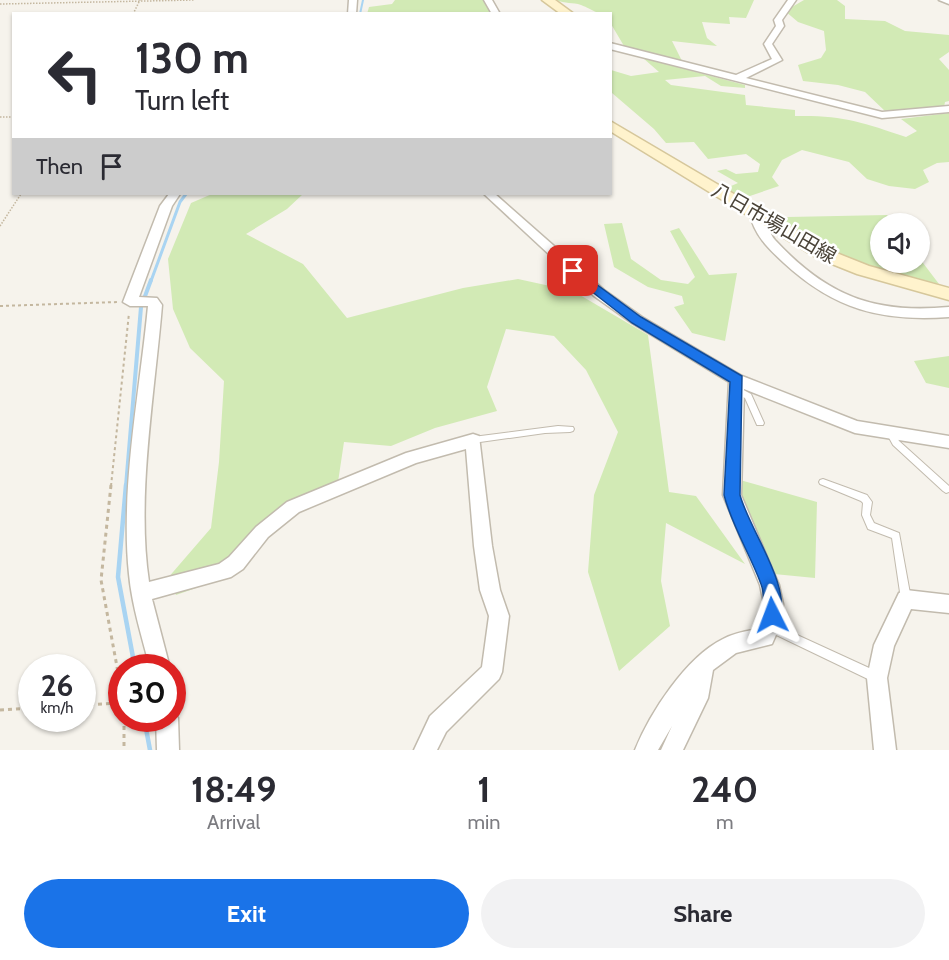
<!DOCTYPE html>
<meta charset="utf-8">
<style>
:root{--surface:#fff;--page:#f2f2f3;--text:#2b2b33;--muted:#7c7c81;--accent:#1a73e8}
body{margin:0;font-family:Cabin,"Noto Sans JP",sans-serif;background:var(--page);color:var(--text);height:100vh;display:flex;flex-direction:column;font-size:22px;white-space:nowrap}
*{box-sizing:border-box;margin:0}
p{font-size:20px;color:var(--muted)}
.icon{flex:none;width:33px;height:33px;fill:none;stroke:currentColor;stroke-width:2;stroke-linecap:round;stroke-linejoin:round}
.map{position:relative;height:750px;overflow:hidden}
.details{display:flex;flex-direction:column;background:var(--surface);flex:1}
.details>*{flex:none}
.guide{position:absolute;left:12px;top:12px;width:600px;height:183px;border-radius:0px;box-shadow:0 2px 4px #0004;background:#fff;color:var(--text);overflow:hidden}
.controls{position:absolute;left:870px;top:213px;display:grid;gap:12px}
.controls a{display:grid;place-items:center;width:60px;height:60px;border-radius:50%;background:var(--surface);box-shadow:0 2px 4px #0004;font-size:30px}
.speed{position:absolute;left:18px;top:654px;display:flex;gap:12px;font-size:30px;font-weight:700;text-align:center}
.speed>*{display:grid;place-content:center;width:78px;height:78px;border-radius:50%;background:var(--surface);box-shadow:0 2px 4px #0004;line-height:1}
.speed small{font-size:15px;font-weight:400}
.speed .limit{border:9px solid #d22;background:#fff;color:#111}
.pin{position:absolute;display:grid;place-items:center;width:51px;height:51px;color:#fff;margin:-26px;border-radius:12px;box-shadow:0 3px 9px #0006}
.me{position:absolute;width:66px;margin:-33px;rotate:357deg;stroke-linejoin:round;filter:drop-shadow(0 0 4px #0008)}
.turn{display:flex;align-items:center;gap:21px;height:126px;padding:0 24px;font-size:27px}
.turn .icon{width:78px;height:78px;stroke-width:2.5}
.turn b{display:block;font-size:42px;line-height:51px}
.then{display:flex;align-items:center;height:57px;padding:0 24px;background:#0003;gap:12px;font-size:22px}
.eta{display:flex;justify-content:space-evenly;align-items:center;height:102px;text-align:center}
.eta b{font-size:36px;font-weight:800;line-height:42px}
.primary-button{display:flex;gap:12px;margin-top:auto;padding:12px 24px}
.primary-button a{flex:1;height:69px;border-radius:36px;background:var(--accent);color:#fff;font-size:24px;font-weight:800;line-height:69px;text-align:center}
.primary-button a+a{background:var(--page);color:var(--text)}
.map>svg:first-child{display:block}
</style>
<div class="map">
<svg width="949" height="750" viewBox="0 0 949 750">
<rect width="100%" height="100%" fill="#f6f3ec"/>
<path fill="#d2eab5" d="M395,0H489L494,14H367L369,7L392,4Z
M556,0H754L746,18L729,17L730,24L702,22L707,38L717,46L672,41L682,61L624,46L611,24L610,14C595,14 594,10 581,5C573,2 565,4 556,0Z
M804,0H837L845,6V19L885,21L905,31L949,35V52L939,59L949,70V101L945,102L944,107L886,112L865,92L838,85L803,81L798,65L821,58L826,50L824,31L798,22L785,11Z
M643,58L745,85V88L721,86L705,76L665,80L671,85L745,95L746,105L795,110V116C842,115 862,122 906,137L917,131L901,119L949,113V162L937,163L923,170L929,182L915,189L889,186L867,179L849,162L802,150L782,160L772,177L779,186L741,199L724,189L738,183L717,171L726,169L736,174L758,172L760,164L746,154L708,159L694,142L666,143L654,129L612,93L611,96V70L631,76L659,72Z
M212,194H303L287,209L246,234L303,264L347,318L463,288L518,279L573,291L648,335L669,492L696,496L745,564L666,523L661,581L670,626L619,671L588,572L594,495L618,432L586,370L554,336L506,329L487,387L497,411L435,428L391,446L344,442L338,482L270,529L238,565L196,588L176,595L167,579L211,528L219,462L224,381L190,348L173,309L168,259L191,203Z
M887,215L893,223L880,224V262H920V259L939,284L876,269L834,253L776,219L788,217Z
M622,223L631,259L661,280L688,284L695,277L670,231L679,228L709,275L737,273L725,341L692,333L674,307L684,304L682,296L648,287L614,267L604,224Z
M949,356V388L926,383L914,361Z
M740,480L817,502L815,578L774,574L741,501Z"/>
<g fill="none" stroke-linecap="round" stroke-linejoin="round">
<path stroke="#a9d4f2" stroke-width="2" d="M360,14L363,0"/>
<path stroke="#a9d4f2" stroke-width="3" d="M151,281L180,202L186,194"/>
<path stroke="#a9d4f2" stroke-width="4" d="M126,486L141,307L151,280"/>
<path stroke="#a9d4f2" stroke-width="4.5" d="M126,485L118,577L135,668
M144,718L150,750"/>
<g stroke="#c2bbae" stroke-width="2">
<path id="service" d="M736,386L751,394L764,423L763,425H757L745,398L733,391L732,389Z
M558,426L573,427L574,429L573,431L570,432L545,433L473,443L470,442L469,440L470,438L473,437Z
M891,431L894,432L899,441L949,486V492L946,493L943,491L893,445L887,434L888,432Z
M823,479L867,495L872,502L870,515L874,523L899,533L911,599L909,602L906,603L903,602L901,599L892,538L868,529L862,515L863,503L861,501L820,484L819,482L820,480Z
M771,623L880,673L881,677L880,681L876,682L872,681L768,631L766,628L768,625Z"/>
</g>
<g stroke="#c2bbae" stroke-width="3">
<path id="minor" d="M349,0H357L356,14H348Z
M484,0H492L500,14H492Z
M788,0H796L782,20L784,26L772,44L782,60L746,78L882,112L949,106V112L882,118L610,49V43L736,75L772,59L764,44L776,26L774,20Z
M939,0H949V4Z
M169,194H180L172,206L139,297L157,298L162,305C155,391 136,498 149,582L219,564L229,557L256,527L287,502L406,453L473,434L479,436L492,546L500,590L509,616L502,672L499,679L446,732L437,750H414L430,716L482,667L489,616L480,590L474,546L466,449L416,463L299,512L268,537L243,569L231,577L152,599L170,668H150C142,637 132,606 129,574C120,489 140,391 148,306H130L123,302L160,206Z
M484,194H495L604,290L642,317L742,376L857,421L949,436V448L855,433L744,389L741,495L779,585L783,604L782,621L772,644L736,653L713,670L708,698L683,750H661L672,726L658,750H635C650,713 686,657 723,639C734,633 746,631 759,629L762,621L764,604L760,585L723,495L729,382L632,323L594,296Z
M756,210C765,213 768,232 775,240C827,296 874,314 949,307V317C881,322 834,309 784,263C769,249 754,235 750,214Z
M906,590L949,595V613L911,609L894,646L887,678L896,750H874L867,678L874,645L899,593Z
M172,710L178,718L179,750H157L156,718H172Z"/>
</g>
<g stroke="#d6c79b" stroke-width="3">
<path id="secondary" d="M542,0H555L574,14H561Z
M610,121L829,250L869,266L949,288V300L857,274L817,258L610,131Z"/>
</g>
<path stroke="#c4b79f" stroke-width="1.5" stroke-dasharray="1.5 1.5" stroke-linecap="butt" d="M0,4L195,0
M133,14L140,0
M0,117H14
M0,226L21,194"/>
<path stroke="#c4b79f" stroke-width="2" stroke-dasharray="3 3" stroke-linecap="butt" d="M0,306L118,302
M111,486L129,313"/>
<path stroke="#c4b79f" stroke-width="3" stroke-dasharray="4 4" stroke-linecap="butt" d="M111,485L101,580L122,694
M82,705L122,703
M0,710L32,708
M124,718V750"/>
<use href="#service" fill="#fff" fill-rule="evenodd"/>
<use href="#minor" fill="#fff" fill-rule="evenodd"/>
<use href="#secondary" fill="#fff3cd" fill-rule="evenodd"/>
</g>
<path fill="#1a73e8" stroke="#114b97" stroke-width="1.5" d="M573,267L641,317L742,376L740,495C749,529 793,588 779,621L772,624L766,621C761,609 766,596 761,584C750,554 732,526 724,495L730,382L632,323L568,273V268Z"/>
<g text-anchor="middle" stroke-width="5" stroke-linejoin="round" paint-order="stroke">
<g font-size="20" fill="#4b4439" stroke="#fff">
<text transform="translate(774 223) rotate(30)" y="7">八日市場山田線</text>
</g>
</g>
</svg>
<div class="controls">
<a><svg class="icon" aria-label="sound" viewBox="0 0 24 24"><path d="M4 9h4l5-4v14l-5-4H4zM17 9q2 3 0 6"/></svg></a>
</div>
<div class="speed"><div>26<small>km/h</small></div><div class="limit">30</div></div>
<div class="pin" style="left:573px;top:271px;background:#d93025"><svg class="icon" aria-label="arrive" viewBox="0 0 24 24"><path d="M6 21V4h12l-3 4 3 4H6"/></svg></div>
<svg class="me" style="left:772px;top:615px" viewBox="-20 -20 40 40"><path d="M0-17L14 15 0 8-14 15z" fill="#1a73e8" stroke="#fff" stroke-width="4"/></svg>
<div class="guide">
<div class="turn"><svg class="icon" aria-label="left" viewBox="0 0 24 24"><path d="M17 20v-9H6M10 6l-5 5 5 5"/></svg><div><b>130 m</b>Turn left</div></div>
<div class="then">Then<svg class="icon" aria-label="arrive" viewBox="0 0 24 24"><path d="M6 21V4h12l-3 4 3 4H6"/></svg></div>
</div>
</div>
<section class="details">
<div class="eta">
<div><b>18:49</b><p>Arrival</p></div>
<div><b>1</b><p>min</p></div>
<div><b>240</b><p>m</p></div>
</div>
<div class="primary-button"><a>Exit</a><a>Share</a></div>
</section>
